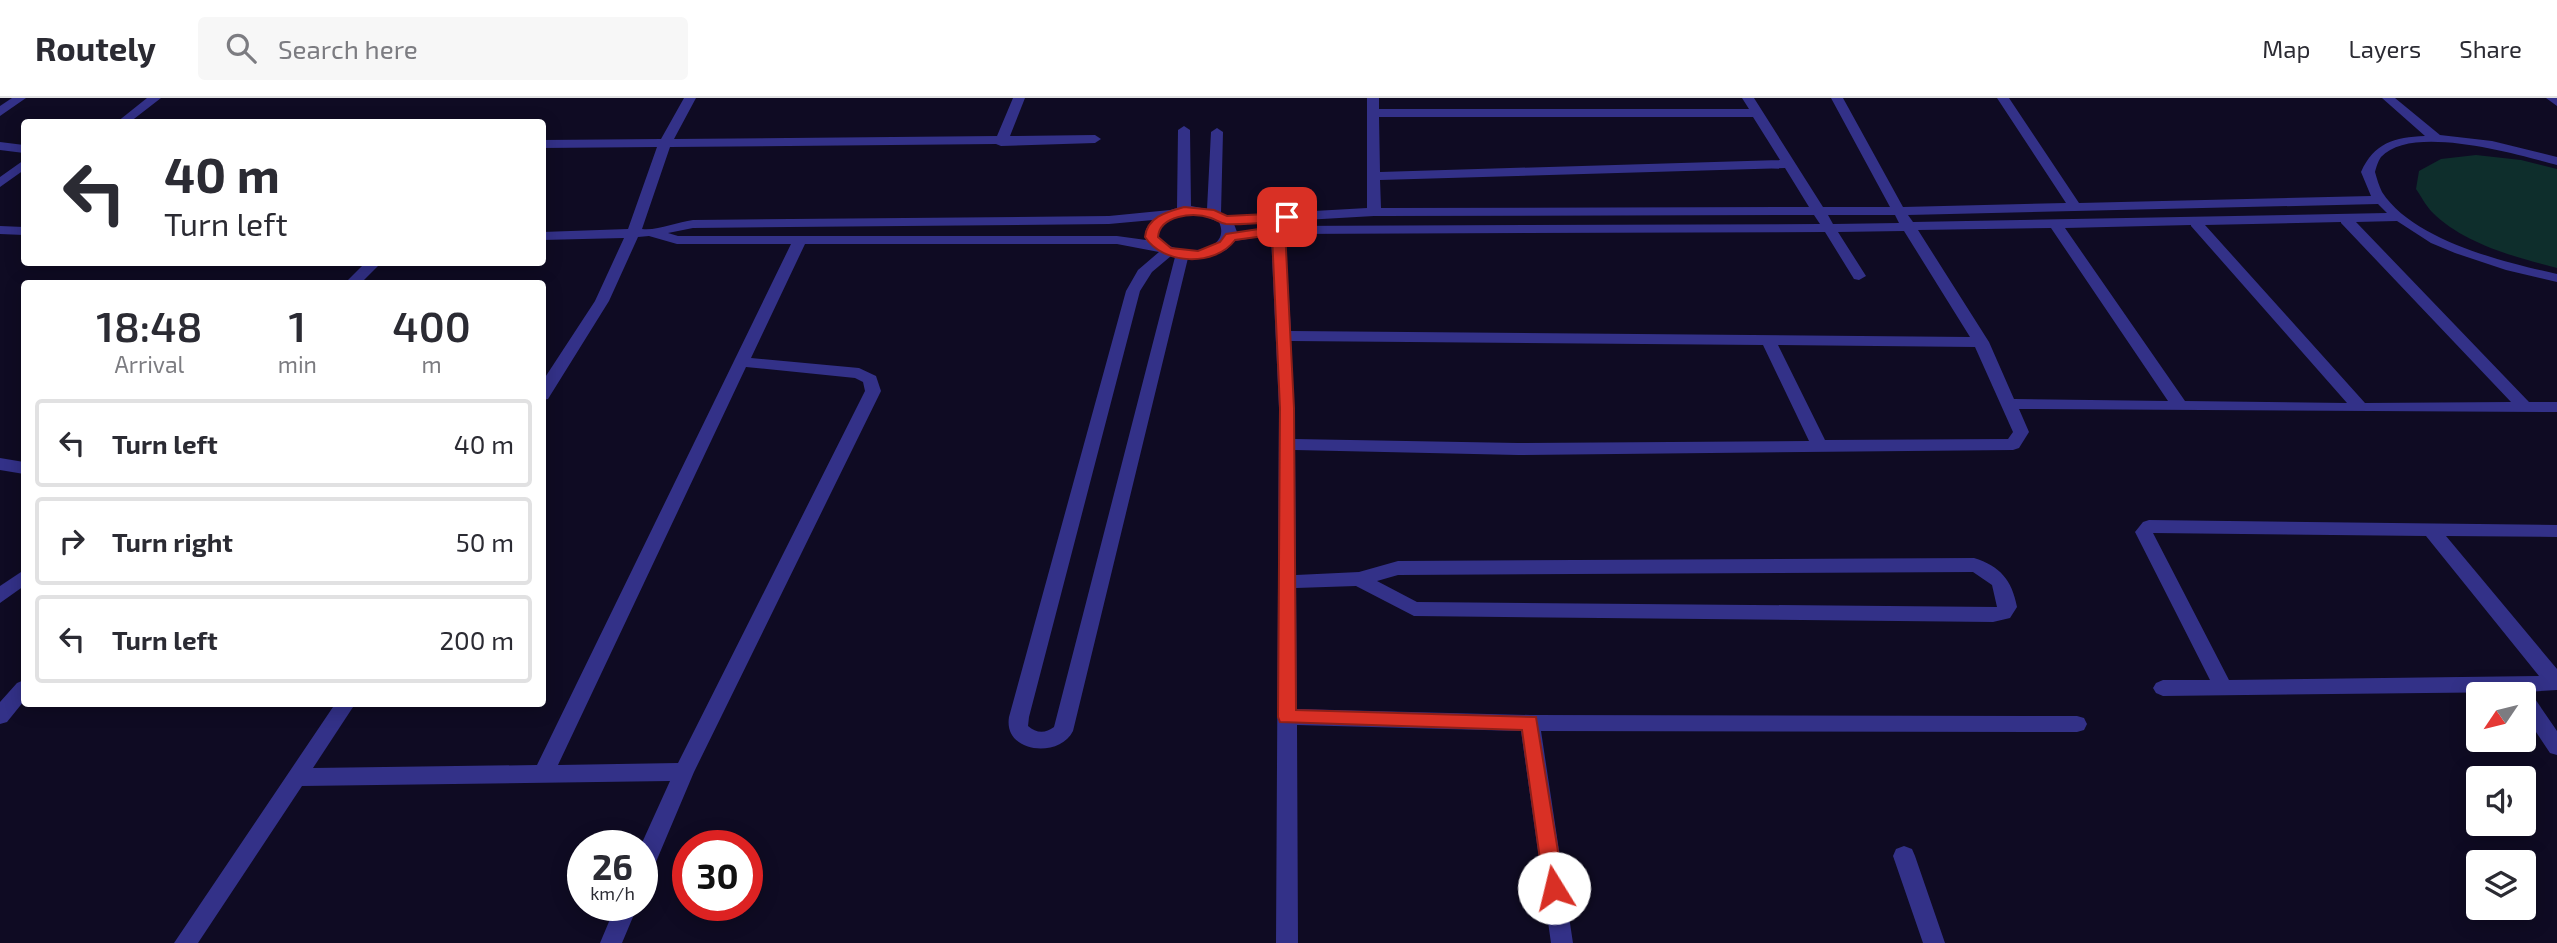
<!DOCTYPE html>
<style>
:root{--surface:#fff;--page:#f7f7f7;--text:#2b2b33;--muted:#7c7c81;--line:#e1e1e2}
body{margin:0;font-family:"Exo 2",sans-serif;background:var(--page);color:var(--text);height:100vh;display:flex;flex-direction:column;font-size:26px;white-space:nowrap}
*{box-sizing:border-box;margin:0}
p{font-size:23px;color:var(--muted)}
.icon{flex:none;width:38px;height:38px;fill:none;stroke:currentColor;stroke-width:2;stroke-linecap:round;stroke-linejoin:round}
.map{position:relative;flex:1;overflow:hidden}
.side{position:absolute;left:21px;top:182px;width:525px;height:427px;display:flex;flex-direction:column;background:var(--surface);border-radius:7px;box-shadow:0 4px 18px #0003}
.side>*{flex:none}
.guide{position:absolute;left:21px;top:21px;width:525px;height:147px;border-radius:7px;box-shadow:0 4px 18px #0003;background:#fff;color:var(--text);overflow:hidden}
.needle{width:46px;rotate:235deg}
.tools{position:absolute;left:2466px;top:584px;display:grid;gap:14px}
.tools a{display:grid;place-items:center;width:70px;height:70px;border-radius:7px;background:var(--surface);box-shadow:0 4px 18px #0003;font-size:35px}
.speed{position:absolute;left:567px;top:732px;display:flex;gap:14px;font-size:35px;font-weight:700;text-align:center}
.speed>*{display:grid;place-content:center;width:91px;height:91px;border-radius:50%;background:var(--surface);box-shadow:0 4px 18px #0003;line-height:1}
.speed small{font-size:18px;font-weight:400}
.speed .limit{border:10px solid #d22;background:#fff;color:#111}
.pin{position:absolute;display:grid;place-items:center;width:60px;height:60px;color:#fff;margin:-30px;border-radius:14px;box-shadow:0 4px 10px #0006}
.me{position:absolute;width:77px;margin:-38px;rotate:351deg;stroke-linejoin:round;filter:drop-shadow(0 0 5px #0008)}
.turn{display:flex;align-items:center;gap:24px;height:147px;padding:0 28px;font-size:32px}
.turn .icon{width:91px;height:91px;stroke-width:2.5}
.turn b{display:block;font-size:49px;line-height:60px}
.eta{display:flex;justify-content:space-evenly;align-items:center;height:119px;text-align:center}
.eta b{font-size:42px;font-weight:600;line-height:49px}
ul{padding:0;list-style:none}
li{display:flex;align-items:center;gap:21px;height:88px;margin:0 14px 10px;padding:0 14px;border:4px solid var(--line);border-radius:7px}
li div{flex:1}
li b{display:block;font-size:26px}
li em{font-style:normal}
header{display:flex;align-items:center;gap:42px;box-sizing:border-box;height:98px;padding:0 35px;background:var(--surface);border-bottom:2px solid var(--line)}
header strong{font-size:33px}
nav{display:flex;gap:38px;margin-inline-start:auto;font-size:24px}
.search{width:490px;height:63px;background:var(--page);display:flex;align-items:center;gap:18px;box-sizing:border-box;padding:0 24px;border-radius:7px;color:var(--muted);font-size:26px}
.map>svg:first-child{display:block}
</style>
<header>
<strong>Routely</strong>
<div class="search"><svg class="icon" aria-label="search" viewBox="0 0 24 24"><circle cx="10" cy="10" r="6"/><path d="M15 15l6 6"/></svg>Search here</div>
<nav><a>Map</a><a>Layers</a><a>Share</a></nav>
</header>
<div class="map">
<svg width="2557" height="845" viewBox="0 0 2557 845">
<rect width="100%" height="100%" fill="#0f0b23"/>
<path fill="#0e2e2c" d="M2476,57L2521,62L2557,71V170C2515,159 2464,146 2432,114C2426,108 2421,98 2416,91L2419,73L2441,61Z"/>
<g fill="none" stroke-linecap="round" stroke-linejoin="round">
<path fill="#333188" fill-rule="evenodd" d="M12,0H26L0,18V8Z
M147,0H161L130,24H117Z
M684,0H696L674,41L997,38L1013,0H1025L1010,38L1095,37L1101,41L1095,45L1001,48L996,46L670,49L642,131C657,133 677,124 693,122L1109,118L1170,112L1177,110L1178,32L1184,28L1190,32L1191,108L1207,111L1211,34L1217,30L1223,34L1221,115L1227,118L1367,110V0H1379V11H1749L1742,0H1754L1823,109H1890L1831,0H1843L1903,109L2066,105L1997,0H2009L2079,105L2371,98L2361,74C2374,45 2394,39 2425,38L2382,0H2395L2440,37L2492,43L2557,59V67C2519,57 2412,25 2381,59C2378,63 2376,70 2375,74C2377,81 2379,88 2382,94C2414,143 2504,164 2557,176V184L2506,172L2455,155L2431,145L2397,123L2356,124L2529,304H2557V314L2019,311L2029,334L2019,350L2013,352L1518,357L1295,352L1296,477L1359,474L1398,463L1974,460C2000,468 2012,482 2017,509L2010,520L1993,524L1414,518L1356,488L1296,490L1297,611L1530,617L2077,618L2084,620L2087,626L2084,632L2077,634L1541,633L1573,845H1551L1521,633L1297,627L1298,845H1276L1279,310L1271,137L1235,143L1226,152L1215,157L1188,160L1073,633C1059,661 1003,655 1009,619L1126,193L1138,172L1159,154L1117,146H805L751,260L859,270L876,278L881,293L694,674L650,778L642,781L641,747L670,683L302,688L198,845H174L335,606H355L313,670L537,667L791,146H677L649,138L638,139L609,203L548,301L542,302V284L595,203L624,140L542,142V134L628,131L657,49L542,50V42L661,41ZM1379,19H1753L1780,62L1380,74ZM1785,70L1809,109L1381,110L1380,82ZM2378,106L2387,115L1913,124L1908,117ZM1189,117L1203,118L1219,124C1234,157 1169,161 1158,137C1161,124 1176,118 1189,117ZM1814,117L1820,126L1278,128L1237,134L1234,126L1374,118ZM1828,117H1895L1899,125L1833,126ZM1153,122L1146,131V142L1117,138H678L668,135L693,130L1109,126ZM2341,124V125L2511,304L2365,305L2205,127ZM2191,127V128L2347,305L2185,303L2065,130ZM2051,130L2168,303L2014,301L1989,244L1918,132ZM1904,133L1970,239L1291,233L1285,136L1825,134L1854,181L1859,182L1866,178L1838,134ZM1171,158L1175,159L1054,629C1045,636 1036,635 1028,628L1029,619L1140,193L1152,174ZM1291,243L1763,247L1809,343L1518,345L1295,341ZM1778,247L1975,249L2013,334L2008,341L1825,342ZM746,269L855,280L863,284L865,293L678,665L558,667ZM1973,474L1992,487L1997,509L1417,504L1377,483L1398,477Z
M2546,0H2557V8Z
M0,44L24,47V55L0,52Z
M24,62V72L0,89V79Z
M0,128L24,129V137L0,136Z
M366,164H382L360,186H344Z
M0,360L24,364V376L0,372Z
M2149,422L2557,427V439L2446,438L2557,571V592L2526,594L2531,595L2557,633V657L2550,655L2524,616V597H2516L2520,594L2163,598L2156,595L2153,590L2156,585L2163,582H2210L2135,434L2143,424ZM2153,435L2426,438L2539,578L2229,582Z
M24,472V488L0,505V488Z
M24,582V603L7,624L0,626V604L17,585Z
M1904,748L1912,751L1915,758L1945,845H1923L1893,758L1896,751Z
M616,807H638L622,845H600Z"/>
</g>
<path fill="#d93025" stroke="#8d1f18" stroke-width="2" d="M1184,109L1214,112L1227,118L1287,115L1293,119L1287,123C1267,124 1246,127 1226,126C1220,125 1217,122 1211,120C1193,114 1160,117 1158,139L1171,150L1198,153L1220,144L1226,136L1279,128L1285,132L1294,310L1296,612L1536,619L1564,790L1561,796L1554,799L1547,796L1544,790L1522,632L1280,624L1278,619L1280,310L1272,137L1235,142C1215,169 1163,167 1145,139C1147,119 1166,114 1184,109Z"/>
</svg>
<div class="tools">
<a><svg class="needle" viewBox="-14 -14 28 28"><path d="M0-13l5 13h-10z" fill="#e53935"/><path d="M0 13l5-13h-10z" fill="#7c7c81"/></svg></a>
<a><svg class="icon" aria-label="sound" viewBox="0 0 24 24"><path d="M4 9h4l5-4v14l-5-4H4zM17 9q2 3 0 6"/></svg></a>
<a><svg class="icon" aria-label="layers" viewBox="0 0 24 24"><path d="M12 4l9 5-9 5-9-5zM3 14l9 5 9-5"/></svg></a>
</div>
<div class="speed"><div>26<small>km/h</small></div><div class="limit">30</div></div>
<div class="pin" style="left:1287px;top:119px;background:#d93025"><svg class="icon" aria-label="arrive" viewBox="0 0 24 24"><path d="M6 21V4h12l-3 4 3 4H6"/></svg></div>
<svg class="me" style="left:1554px;top:790px" viewBox="-20 -20 40 40"><circle r="19" fill="#fff"/><path d="M0-13L10 11 0 6-10 11z" fill="#d93025"/></svg>
<div class="guide">
<div class="turn"><svg class="icon" aria-label="left" viewBox="0 0 24 24"><path d="M17 20v-9H6M10 6l-5 5 5 5"/></svg><div><b>40 m</b>Turn left</div></div>
</div>
<section class="side">
<div class="eta">
<div><b>18:48</b><p>Arrival</p></div>
<div><b>1</b><p>min</p></div>
<div><b>400</b><p>m</p></div>
</div>
<ul>
<li><svg class="icon" aria-label="left" viewBox="0 0 24 24"><path d="M17 20v-9H6M10 6l-5 5 5 5"/></svg><div><b>Turn left</b></div><em>40 m</em></li>
<li><svg class="icon" aria-label="right" viewBox="0 0 24 24"><path d="M7 20v-9h11M14 6l5 5-5 5"/></svg><div><b>Turn right</b></div><em>50 m</em></li>
<li><svg class="icon" aria-label="left" viewBox="0 0 24 24"><path d="M17 20v-9H6M10 6l-5 5 5 5"/></svg><div><b>Turn left</b></div><em>200 m</em></li>
</ul>
</section>
</div>
